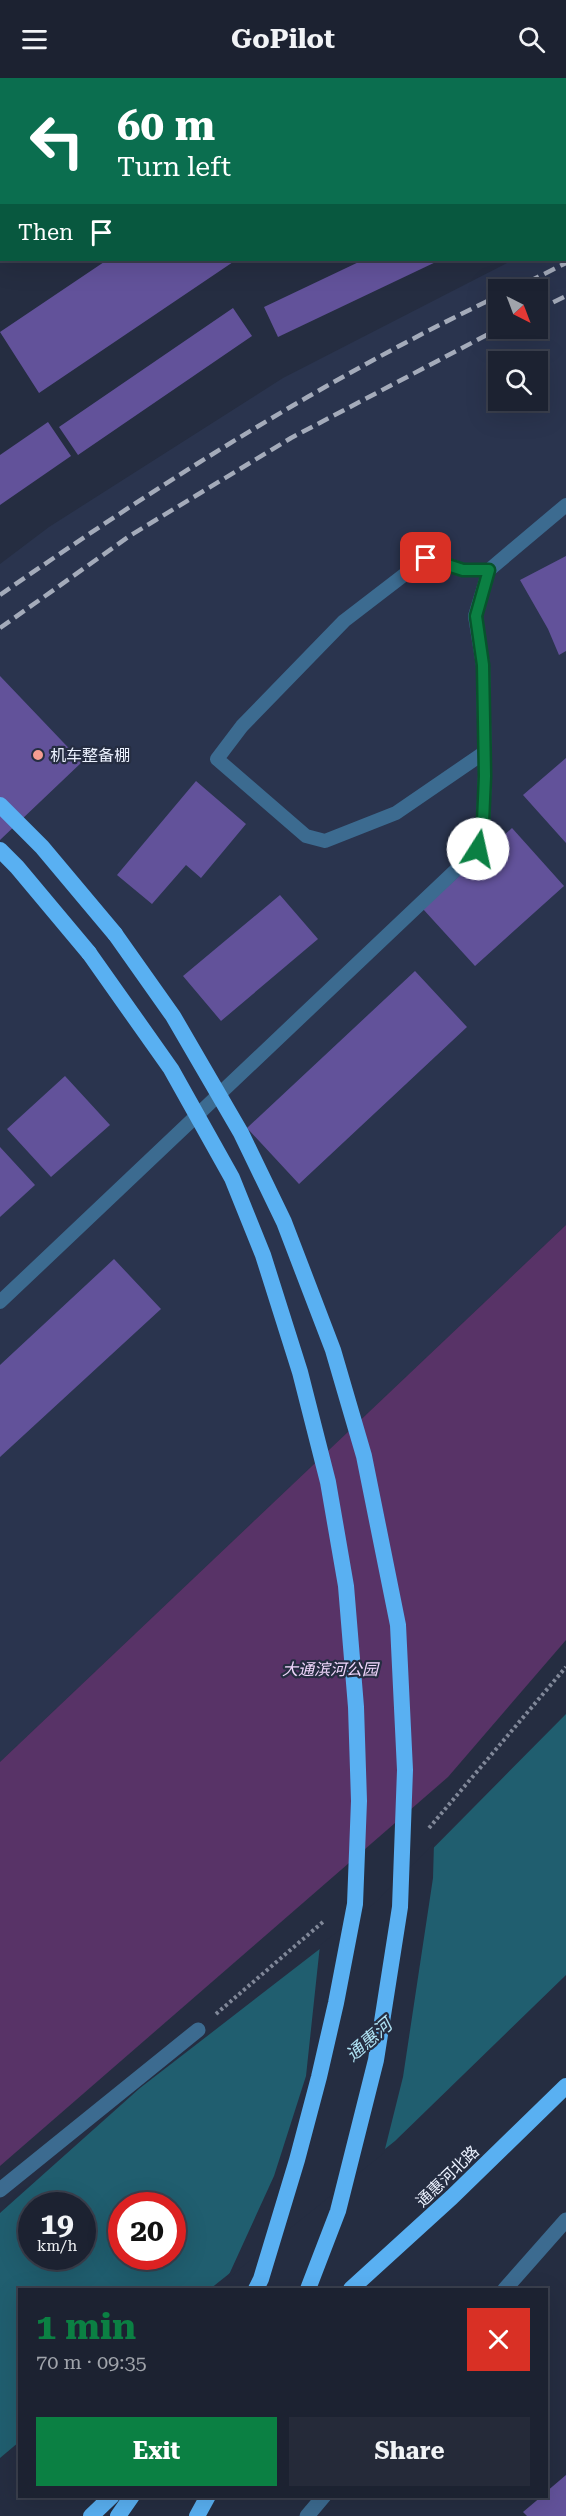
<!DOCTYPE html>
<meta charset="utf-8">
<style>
:root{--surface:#1c2231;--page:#252a39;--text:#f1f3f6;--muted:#a0a4ab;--line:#3a3f4d;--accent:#0b8043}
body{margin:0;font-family:"Roboto Serif","Noto Sans SC",serif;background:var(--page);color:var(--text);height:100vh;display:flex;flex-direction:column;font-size:22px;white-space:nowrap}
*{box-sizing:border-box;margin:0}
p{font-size:20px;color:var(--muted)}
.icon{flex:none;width:33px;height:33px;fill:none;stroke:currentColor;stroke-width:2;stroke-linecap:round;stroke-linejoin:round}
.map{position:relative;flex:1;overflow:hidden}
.panel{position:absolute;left:18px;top:2210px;width:530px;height:210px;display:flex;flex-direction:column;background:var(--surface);border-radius:0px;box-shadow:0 6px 24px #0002,0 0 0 2px var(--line)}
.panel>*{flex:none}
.hud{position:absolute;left:0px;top:0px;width:567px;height:183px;box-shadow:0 6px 24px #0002,0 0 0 2px var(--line);background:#0b6e4f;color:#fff;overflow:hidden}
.needle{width:39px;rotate:138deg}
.controls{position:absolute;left:488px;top:201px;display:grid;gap:12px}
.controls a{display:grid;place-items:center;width:60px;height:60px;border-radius:0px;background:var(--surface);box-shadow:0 6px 24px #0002,0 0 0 2px var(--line);font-size:30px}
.speed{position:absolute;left:18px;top:2114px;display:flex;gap:12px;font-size:30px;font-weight:700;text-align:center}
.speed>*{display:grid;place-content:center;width:78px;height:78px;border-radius:50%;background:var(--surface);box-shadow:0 6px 24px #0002,0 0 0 2px var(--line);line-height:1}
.speed small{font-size:15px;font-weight:400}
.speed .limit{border:9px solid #d22;background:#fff;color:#111}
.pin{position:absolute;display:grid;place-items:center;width:51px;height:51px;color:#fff;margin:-26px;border-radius:12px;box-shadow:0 3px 9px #0006}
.me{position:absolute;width:66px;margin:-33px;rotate:10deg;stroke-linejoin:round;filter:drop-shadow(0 0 4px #0008)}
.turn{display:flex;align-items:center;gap:21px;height:126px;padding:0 18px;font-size:27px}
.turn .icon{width:78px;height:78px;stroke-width:2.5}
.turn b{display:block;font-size:42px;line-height:51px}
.then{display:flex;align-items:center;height:57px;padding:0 18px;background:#0003;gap:12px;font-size:22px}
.round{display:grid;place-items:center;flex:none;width:63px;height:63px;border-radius:0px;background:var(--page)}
.overview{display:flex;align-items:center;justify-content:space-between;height:102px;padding:0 18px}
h1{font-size:36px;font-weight:700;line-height:45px;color:var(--accent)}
.button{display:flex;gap:12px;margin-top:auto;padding:12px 18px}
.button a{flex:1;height:69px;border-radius:0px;background:var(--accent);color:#fff;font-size:24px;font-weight:700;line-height:69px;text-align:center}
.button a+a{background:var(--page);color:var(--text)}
header{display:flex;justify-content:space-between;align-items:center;height:78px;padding:0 18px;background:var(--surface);font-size:27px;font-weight:700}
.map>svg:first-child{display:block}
</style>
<header><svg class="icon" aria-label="menu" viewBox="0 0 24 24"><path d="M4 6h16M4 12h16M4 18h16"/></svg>GoPilot<svg class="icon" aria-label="search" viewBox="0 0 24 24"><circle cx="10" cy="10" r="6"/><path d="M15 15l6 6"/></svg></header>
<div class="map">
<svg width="566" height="2438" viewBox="0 0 566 2438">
<rect width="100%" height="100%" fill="#252d41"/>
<path fill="#2a344e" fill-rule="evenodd" d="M566,158V1147L0,1684V486L49,449L283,300L513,182H566ZM498,212H537V250H498ZM498,284H537V322H498Z"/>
<path fill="#583367" d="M566,1147V1562L448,1699L0,2088V1684Z"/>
<path fill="#205e6f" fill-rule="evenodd" d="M566,1636V1897L395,2063L210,2211H20L19,2364L0,2380V2135L140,2010L378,1826ZM32,2127H82V2178H32ZM122,2127H172V2178H122Z"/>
<path fill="#252d41" d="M434,1765L433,1800L403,1999L384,2075L227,2201L274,2098L306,1998L320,1867L376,1824Z"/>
<path fill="#62529a" d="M107,182H236L39,315L0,254Z
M363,182H440L278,259L264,229Z
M233,230L252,258L78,377L59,349Z
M48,344L71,378L0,427V377Z
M566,478V573L559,577L548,551L520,502Z
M0,598L82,684L0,762Z
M566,680V765L523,717Z
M196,703L246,746L201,800L186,787L152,826L117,797Z
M512,750L564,808L475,888L423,831Z
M280,817L318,861L221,943L183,898Z
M415,893L467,949L299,1106L247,1050Z
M65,998L110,1047L51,1099L7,1051Z
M0,1069L35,1107L0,1139Z
M114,1181L161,1231L0,1379V1287Z
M566,2397V2438H527L523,2434L542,2418H546V2414Z"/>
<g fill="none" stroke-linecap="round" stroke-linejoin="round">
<path stroke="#818899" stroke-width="4" stroke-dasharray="3 3" stroke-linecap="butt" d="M429,1750L566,1589
M216,1936L324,1843"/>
<path stroke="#3c6b90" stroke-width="14" d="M485,674L396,735L325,763L306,758L217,681L242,648L344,543L426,480L463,492H489
M0,1224L478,771L483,744L485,697L483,587L475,538L489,492L566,427"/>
<path stroke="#3c6b90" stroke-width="15" d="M0,2112L198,1952"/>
<path stroke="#3c6b90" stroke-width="15" d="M505,2211L566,2142
M307,2438L324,2418"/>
<path stroke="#59b0f2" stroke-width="16" d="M0,727L42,769L115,856
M0,772L17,789L89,875
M351,2211L452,2119L566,2008
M91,2438L112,2418
M118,2438L132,2418
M197,2438L208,2418"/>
<path stroke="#a4abba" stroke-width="4.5" stroke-dasharray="12 6" stroke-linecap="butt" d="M512,212L566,185
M537,232L566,218
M0,517C159,406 323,302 498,218
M0,550L131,457L291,360L500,250"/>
<path stroke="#59b0f2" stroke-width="16" d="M115,856L173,938L241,1055L284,1144L333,1272L364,1378L398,1547L405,1692L400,1829L376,1982L338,2133L308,2211
M89,875L171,991L232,1100L263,1177L300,1294L328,1404L346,1508L356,1629L359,1723L355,1826L336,1925L319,1999L297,2082L261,2201L256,2211"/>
</g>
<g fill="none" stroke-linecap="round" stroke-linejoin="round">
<g stroke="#07532c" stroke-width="15">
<path id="route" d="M426,480L463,492H489L476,538L483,587L485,698L483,744L478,771"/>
</g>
<use href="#route" stroke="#0b8043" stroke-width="10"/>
</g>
<circle fill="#f59c92" stroke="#252d41" stroke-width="2" cx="38" cy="677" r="6"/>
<g text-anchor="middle" stroke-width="4.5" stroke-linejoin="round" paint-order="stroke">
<g font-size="16" fill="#ebf1fe" stroke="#252d41" text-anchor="start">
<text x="50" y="683">机车整备棚</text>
</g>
<g font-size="16" font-style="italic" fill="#f2d8fe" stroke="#252d41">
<text x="330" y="1597">大通滨河公园</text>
</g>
<g font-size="16" fill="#ebf1fe" stroke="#252d41">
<text transform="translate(447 2098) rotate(-44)" y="6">通惠河北路</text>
</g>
<g font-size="18" font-style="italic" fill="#afe2f3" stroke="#252d41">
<text transform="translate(369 1962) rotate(-41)" y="6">通惠河</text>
</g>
</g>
</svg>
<div class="controls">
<a><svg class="needle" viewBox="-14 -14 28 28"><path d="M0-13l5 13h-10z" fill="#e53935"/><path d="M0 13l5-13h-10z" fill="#a0a4ab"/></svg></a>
<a><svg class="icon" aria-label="search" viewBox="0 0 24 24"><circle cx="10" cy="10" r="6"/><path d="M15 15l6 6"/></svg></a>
</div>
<div class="speed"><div>19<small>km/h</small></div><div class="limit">20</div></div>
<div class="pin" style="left:426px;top:480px;background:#d93025"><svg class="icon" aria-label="arrive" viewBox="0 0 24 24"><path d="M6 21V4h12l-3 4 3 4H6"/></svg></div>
<svg class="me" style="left:478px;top:771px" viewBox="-20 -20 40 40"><circle r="19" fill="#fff"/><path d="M0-13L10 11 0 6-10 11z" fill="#0b8043"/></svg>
<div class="hud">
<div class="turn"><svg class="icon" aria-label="left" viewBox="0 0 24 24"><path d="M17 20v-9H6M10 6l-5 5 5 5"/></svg><div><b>60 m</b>Turn left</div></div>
<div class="then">Then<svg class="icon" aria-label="arrive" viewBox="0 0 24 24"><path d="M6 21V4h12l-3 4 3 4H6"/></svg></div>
</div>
<section class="panel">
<div class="overview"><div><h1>1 min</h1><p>70 m · 09:35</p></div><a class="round" style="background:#d93025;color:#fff"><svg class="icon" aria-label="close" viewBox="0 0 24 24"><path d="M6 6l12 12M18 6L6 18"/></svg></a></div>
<div class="button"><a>Exit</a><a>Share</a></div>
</section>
</div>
